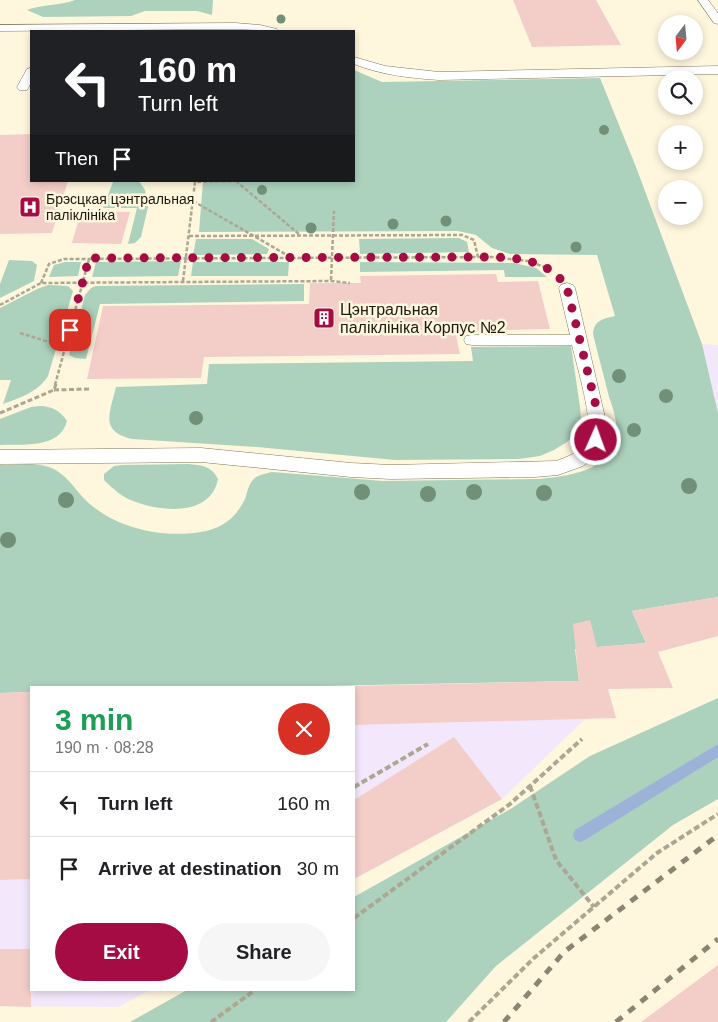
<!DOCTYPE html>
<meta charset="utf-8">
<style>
:root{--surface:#fff;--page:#f6f6f6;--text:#202124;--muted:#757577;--line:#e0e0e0;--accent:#a50c44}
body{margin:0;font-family:Arial,sans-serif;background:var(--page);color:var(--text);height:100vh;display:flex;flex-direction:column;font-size:19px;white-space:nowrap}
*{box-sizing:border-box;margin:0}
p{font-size:16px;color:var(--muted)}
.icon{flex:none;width:28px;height:28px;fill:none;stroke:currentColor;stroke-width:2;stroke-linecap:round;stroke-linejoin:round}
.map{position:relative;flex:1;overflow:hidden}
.sheet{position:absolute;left:30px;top:686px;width:325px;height:305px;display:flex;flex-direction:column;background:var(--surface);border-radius:0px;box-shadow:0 2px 8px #0003}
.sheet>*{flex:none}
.banner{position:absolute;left:30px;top:30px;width:325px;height:152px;border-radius:0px;box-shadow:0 2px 8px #0003;background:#202124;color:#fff;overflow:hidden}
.needle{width:32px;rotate:196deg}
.tools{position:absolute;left:658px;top:15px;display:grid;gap:10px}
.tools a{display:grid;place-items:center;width:45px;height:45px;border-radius:50%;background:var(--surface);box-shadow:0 2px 8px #0003;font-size:25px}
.pin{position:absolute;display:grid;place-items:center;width:42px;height:42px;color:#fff;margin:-21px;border-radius:10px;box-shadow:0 2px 8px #0006}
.me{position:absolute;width:55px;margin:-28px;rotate:2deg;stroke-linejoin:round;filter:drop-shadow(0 0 4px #0008)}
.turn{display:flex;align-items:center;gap:18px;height:105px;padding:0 25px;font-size:22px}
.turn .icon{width:65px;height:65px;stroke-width:2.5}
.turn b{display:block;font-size:35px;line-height:42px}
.then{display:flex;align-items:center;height:48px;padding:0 25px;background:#0003;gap:10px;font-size:19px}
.round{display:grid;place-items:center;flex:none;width:52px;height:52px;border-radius:26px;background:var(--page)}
.summary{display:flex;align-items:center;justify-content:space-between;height:85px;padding:0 25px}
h1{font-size:30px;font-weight:600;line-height:38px;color:#1e9e55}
.action{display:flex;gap:10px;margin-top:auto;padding:10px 25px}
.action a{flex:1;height:58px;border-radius:30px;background:var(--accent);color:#fff;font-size:20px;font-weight:600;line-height:58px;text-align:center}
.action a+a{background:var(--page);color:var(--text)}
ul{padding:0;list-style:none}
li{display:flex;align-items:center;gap:15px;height:65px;padding:0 25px;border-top:1px solid var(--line)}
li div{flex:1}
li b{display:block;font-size:19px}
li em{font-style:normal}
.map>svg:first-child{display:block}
</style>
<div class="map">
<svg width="718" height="1022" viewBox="0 0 718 1022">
<rect width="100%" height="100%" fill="#fef6dd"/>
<path fill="#f3e7fb" d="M702,344L718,345V413Z
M579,681L585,719L502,799L354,879V688H269Z
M31,692V990H150L118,1007L0,1006V693Z"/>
<path fill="#acd2bd" d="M75,0H213L212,15L197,11H145L131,16L43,17L27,10C43,4 59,6 75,0Z
M354,70L382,82L600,78L636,167L702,344L718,413V597L632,611L646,643L575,649L579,681L269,687L31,688V692L0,693V465C14,465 32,462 45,466C67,471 75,492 91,505C121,530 167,539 206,531C224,527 237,516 245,499C247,494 248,486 252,481C256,475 265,474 272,472L383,481L538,479C572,476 623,469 616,423C615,414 612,405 609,397C604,376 598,355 593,334C594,320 603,319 615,316L597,255L510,254L492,248L476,235L458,231L199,232L203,181H354Z
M139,181L145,190L148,207L141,237L135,243L128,244L137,208H103L113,182Z
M459,238L467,242L469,252L360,254L359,239Z
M196,239H252L269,249L267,254L193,255Z
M9,260L32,261L37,265L34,281L0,298V284Z
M181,261L178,276L92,277L96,262Z
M65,262H81L78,276L49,277L54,265Z
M193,262H289L288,276H191Z
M360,262L514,263L536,268L547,277H505L504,270L360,272Z
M304,284V301L100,304L86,359L75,358L69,355L85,295L91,288L96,286Z
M48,285L68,286L73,291L48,376C38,392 20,398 3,404L11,380H0V308L37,289Z
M571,346L580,407L581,419L577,432L567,442L554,450L540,456L519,459L395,460L257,447L132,439C99,431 110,413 116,387L207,384L209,364L473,361L471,347Z
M40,406C51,406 61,411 67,421C60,449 23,444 0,445V419L31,407Z
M188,464C201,465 212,466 218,479C211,516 163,512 136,502C123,498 113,489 104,480V474L114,466L123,465Z
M718,698V799L673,825L496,966L446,1022H130L187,990H354V897L512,808L590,756Z"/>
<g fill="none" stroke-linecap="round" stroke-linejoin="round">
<path fill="#9cb2d7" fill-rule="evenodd" d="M718,744V757L585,840L580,842L575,840L573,835L575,830Z"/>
</g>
<path fill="#f3cec9" d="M513,0H596L621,45L532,47Z
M31,134V181H68L52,233L0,234V135Z
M81,211L130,212L121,244L72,243Z
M496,274L498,282L538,281L550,329L455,331L460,354L204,357L201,378L87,379L103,306L309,304L310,283H361L360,276Z
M718,597V636L658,652L673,688L608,689L616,718L354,725V686L579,681L573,624L590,620L597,647L646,643L632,611Z
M31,692V879L0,880V693Z
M454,737L502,799L354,879V800Z
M0,949H31V1007L0,1006Z
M718,965V1022H641Z"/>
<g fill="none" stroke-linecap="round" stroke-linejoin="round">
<g stroke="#81785c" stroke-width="1">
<path id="service" d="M698,0H708L718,13V24L714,23Z
M235,23L260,25L277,29L279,31L235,29L0,31V25Z
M354,57L385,66L439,72L718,66V74L439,80C410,78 381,75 354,64Z
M31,68C32,76 32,83 27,90H19L17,87L27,69Z
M567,283L573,285L575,288L607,426L605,440L603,445L596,456L583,466L558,475L535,477L391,479L351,477L201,462L0,464V450L201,448L351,463L391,465L556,461C567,457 582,452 587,440C594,421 577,367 572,345H472L466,344L464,340L466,336L472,335H570L559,288L561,285Z"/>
</g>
<path stroke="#ada692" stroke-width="2.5" stroke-dasharray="4 2" stroke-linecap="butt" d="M236,181L300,235
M193,201L292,258
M189,236L462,235L474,240L478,257
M331,280L334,211
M183,281L195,182L233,181
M41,283L49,264L64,259L492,257L528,261L550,269
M0,305L41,283L331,281L350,283
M20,333L65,347
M55,385L89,259"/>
<path stroke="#ada692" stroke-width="3" stroke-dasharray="5 2.5" stroke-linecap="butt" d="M54,390L89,389
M0,413L54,390L56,384"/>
<path stroke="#ada692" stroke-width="4" stroke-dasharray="6 3" stroke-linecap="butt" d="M530,786L556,860L594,907
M354,787L428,744
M354,918L510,804L582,739
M211,1022L255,990
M469,1022L534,958L657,853L718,814"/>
<use href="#service" fill="#fff" fill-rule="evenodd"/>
<path stroke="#8a8473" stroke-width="5" stroke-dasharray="8 8" stroke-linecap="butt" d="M504,1022L564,952L718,835
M616,1022L718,939"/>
</g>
<g fill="#729078">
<circle cx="281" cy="19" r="4.5"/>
<circle cx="604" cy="130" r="5"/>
<circle cx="262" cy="190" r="5"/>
<circle cx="446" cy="221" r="5.5"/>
<circle cx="393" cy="224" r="5.5"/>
<circle cx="311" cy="228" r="5.5"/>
<circle cx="576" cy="247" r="5.5"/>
<circle cx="619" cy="376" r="7"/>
<circle cx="666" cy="396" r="7"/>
<circle cx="196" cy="418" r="7"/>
<circle cx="634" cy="430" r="7"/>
<circle cx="689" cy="486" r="8"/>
<circle cx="362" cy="492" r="8"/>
<circle cx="474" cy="492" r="8"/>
<circle cx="544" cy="493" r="8"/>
<circle cx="428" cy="494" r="8"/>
<circle cx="66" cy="500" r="8"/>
<circle cx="8" cy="540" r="8"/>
</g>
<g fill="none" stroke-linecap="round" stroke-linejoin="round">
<path stroke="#a50c44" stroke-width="9" stroke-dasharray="0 16.2" d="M70,330L89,258L492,257C521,258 551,261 567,288L596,406L598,426L596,440"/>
</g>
<defs>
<g id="hospital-square" transform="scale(1.125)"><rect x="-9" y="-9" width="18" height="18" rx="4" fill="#a50c44" stroke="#fef6dd"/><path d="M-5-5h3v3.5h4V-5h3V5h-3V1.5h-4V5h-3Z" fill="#fff"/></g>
<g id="building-square" transform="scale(1.125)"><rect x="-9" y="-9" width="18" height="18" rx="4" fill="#a50c44" stroke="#fef6dd"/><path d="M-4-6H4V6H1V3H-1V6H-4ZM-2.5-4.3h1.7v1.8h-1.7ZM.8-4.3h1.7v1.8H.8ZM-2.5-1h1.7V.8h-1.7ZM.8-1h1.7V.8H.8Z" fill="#fff"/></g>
</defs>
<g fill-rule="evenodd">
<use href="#hospital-square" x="30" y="207"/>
<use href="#building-square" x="324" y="318"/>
</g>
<g text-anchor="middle" stroke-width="5" stroke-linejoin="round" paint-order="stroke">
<g font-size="14" fill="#1d190e" stroke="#fef6dd" text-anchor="start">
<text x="46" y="204">Брэсцкая цэнтральная<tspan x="46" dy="16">паліклініка</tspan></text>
</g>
<g font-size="16" fill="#1d190e" stroke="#fef6dd" text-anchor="start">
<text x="340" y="315">Цэнтральная<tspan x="340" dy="18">паліклініка Корпус №2</tspan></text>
</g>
</g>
</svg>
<div class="tools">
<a><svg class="needle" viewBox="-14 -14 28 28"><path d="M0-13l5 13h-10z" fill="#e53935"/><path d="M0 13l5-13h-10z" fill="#757577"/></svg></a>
<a><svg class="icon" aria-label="search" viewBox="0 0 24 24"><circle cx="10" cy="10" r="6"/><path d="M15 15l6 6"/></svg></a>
<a>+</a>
<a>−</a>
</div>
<div class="pin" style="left:70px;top:330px;background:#d93025"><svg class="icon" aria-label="arrive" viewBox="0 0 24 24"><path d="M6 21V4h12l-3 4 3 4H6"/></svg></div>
<svg class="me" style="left:596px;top:440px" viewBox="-20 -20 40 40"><circle r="17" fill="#a50c44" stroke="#fff" stroke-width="3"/><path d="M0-11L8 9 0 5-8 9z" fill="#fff"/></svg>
<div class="banner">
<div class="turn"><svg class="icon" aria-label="left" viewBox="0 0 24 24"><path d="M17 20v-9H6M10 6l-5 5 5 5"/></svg><div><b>160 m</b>Turn left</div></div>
<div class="then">Then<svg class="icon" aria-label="arrive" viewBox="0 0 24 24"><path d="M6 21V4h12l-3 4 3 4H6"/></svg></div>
</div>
<section class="sheet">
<div class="summary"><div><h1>3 min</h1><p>190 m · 08:28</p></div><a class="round" style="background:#d93025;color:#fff"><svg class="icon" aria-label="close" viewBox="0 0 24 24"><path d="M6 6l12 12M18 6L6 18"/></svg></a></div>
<ul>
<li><svg class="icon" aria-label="left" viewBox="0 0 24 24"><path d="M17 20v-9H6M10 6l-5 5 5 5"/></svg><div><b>Turn left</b></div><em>160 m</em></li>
<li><svg class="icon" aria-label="arrive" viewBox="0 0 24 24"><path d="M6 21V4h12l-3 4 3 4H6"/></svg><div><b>Arrive at destination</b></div><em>30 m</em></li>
</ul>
<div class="action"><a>Exit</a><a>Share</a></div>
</section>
</div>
